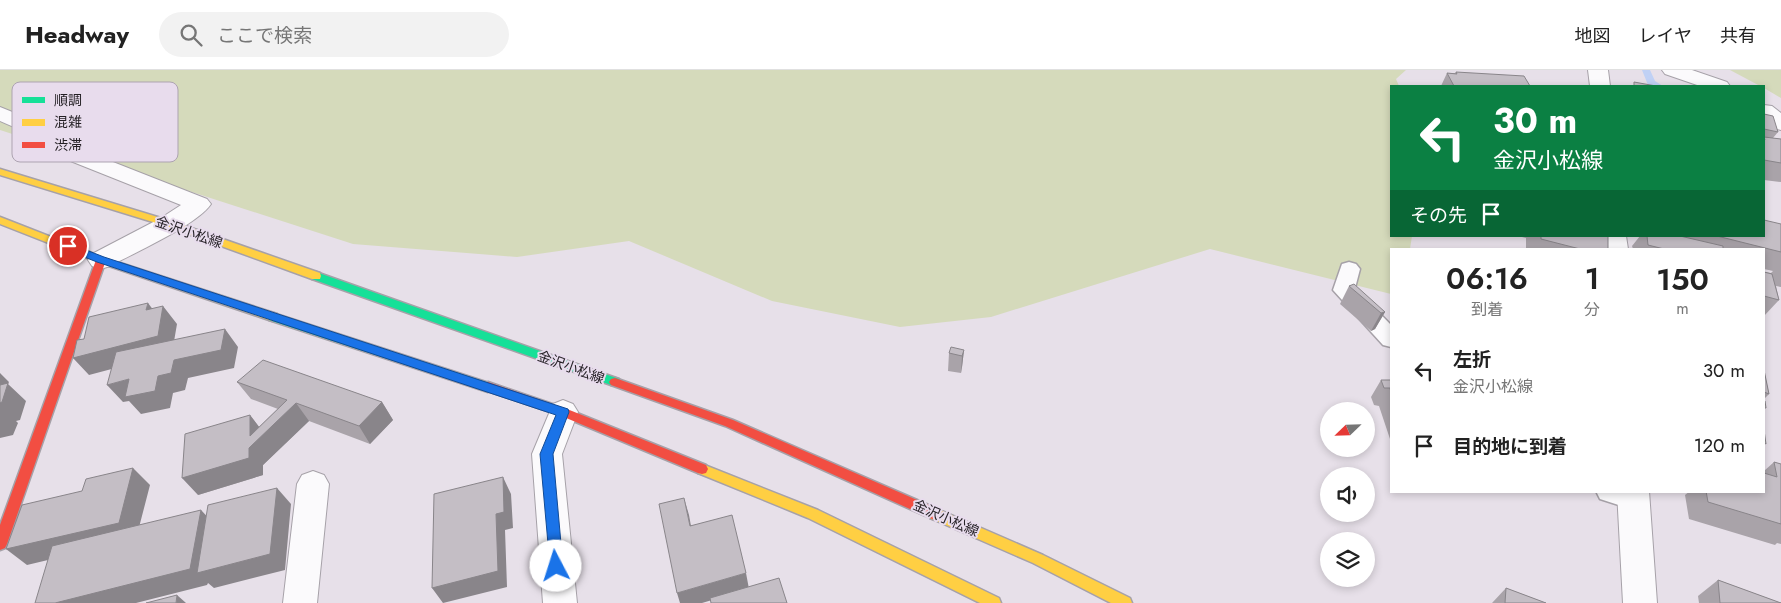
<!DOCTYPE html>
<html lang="ja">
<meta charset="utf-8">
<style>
:root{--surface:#fff;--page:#f2f2f2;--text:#222;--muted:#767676;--line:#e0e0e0}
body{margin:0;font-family:Jost,"Noto Sans JP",sans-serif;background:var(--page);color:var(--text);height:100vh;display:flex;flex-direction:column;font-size:19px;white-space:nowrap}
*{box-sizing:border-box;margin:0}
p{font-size:16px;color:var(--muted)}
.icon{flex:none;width:28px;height:28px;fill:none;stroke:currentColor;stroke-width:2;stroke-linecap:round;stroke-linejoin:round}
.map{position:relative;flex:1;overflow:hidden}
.side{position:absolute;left:1390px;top:178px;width:375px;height:245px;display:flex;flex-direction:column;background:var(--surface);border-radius:0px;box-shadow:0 2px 8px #0003}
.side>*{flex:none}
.top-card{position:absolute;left:1390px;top:15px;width:375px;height:152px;border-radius:0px;box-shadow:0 2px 8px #0003;background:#0b8043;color:#fff;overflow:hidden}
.needle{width:32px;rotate:247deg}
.tools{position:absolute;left:1320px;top:332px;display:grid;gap:10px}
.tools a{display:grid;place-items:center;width:55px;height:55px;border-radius:50%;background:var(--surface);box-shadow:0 2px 8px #0003;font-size:25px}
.pin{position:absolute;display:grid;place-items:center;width:42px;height:42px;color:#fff;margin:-21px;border:2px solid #fff;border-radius:50%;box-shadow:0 1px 5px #0007}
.me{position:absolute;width:55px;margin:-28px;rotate:355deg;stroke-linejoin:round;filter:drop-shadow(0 0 4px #0008)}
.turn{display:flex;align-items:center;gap:18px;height:105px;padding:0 20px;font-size:22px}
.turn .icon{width:65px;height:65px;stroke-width:2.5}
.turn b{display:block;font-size:35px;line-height:42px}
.then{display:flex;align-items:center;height:48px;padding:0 20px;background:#0003;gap:10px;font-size:19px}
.eta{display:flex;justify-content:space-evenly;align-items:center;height:85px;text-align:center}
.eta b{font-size:30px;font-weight:600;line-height:35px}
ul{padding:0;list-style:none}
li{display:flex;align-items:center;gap:15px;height:75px;padding:0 20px}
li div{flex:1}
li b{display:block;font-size:19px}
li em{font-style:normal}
header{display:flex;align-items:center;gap:30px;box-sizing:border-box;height:70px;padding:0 25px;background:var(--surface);border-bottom:1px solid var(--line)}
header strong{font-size:24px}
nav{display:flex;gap:28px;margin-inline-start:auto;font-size:18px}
.search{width:350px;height:45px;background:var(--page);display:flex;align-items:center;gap:12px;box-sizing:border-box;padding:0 18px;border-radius:28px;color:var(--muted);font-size:19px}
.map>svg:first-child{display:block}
</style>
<header>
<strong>Headway</strong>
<div class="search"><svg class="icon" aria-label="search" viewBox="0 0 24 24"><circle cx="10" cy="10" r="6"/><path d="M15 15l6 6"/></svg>ここで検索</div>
<nav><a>地図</a><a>レイヤ</a><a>共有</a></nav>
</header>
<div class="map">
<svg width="1781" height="533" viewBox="0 0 1781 533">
<rect width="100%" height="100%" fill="#e7e0e9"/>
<path fill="#d5dabb" d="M0,0H1406L1396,9L1399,16H1391V166H1412L1410,179H1391V224L1210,179L991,247L900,257L772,231L629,171L517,187L353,174L0,60Z
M1730,0H1781V28L1764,18V16H1760Z"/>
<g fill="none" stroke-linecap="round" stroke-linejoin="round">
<path fill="#c0d1f5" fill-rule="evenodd" d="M1642,0H1650L1655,11L1663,16L1648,15Z"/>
<g stroke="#a6a1a8" stroke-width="3">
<path id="lane" d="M1349,192L1356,194L1360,199L1355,218L1391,255V277L1383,275L1333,220L1342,194Z
M1596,421H1643L1647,429L1643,437L1634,440L1600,429Z"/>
</g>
<g stroke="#a6a1a8" stroke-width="2">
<path id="street" d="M1588,0H1608L1610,16H1590Z
M1662,0H1692L1727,12L1730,16H1700L1665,4Z
M1764,35L1772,36L1781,43V60L1773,58L1764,51Z
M0,37L79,69L85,81L207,129L211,134C197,155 134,183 110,196L101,199L92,196L88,190L92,184L161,148L181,135L68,90L62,78L0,51Z
M1602,166H1626L1628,179H1602Z
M563,330L573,334L578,342L562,384L577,533H543L532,384L553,334Z
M313,401L324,405L329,414L317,533H283L297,414L302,405Z
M1617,421H1649L1657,533H1623Z"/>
</g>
<g stroke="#a6a1a8" stroke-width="3">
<path id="fast" d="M316,202L619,309L621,312L619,315H611L312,209L311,206L312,203Z
M273,243L492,314L494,317L492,320L488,322L269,250L267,247Z"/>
</g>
<g stroke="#a6a1a8" stroke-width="3">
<path id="slow" d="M0,99L174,152L320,203L321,206L320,209H312L166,156L0,105Z
M0,147L105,188L277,244L279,247L273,251L269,250L97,192L0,154Z
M702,394L818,440L999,528L1001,533H980L808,448L698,403L696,399L698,395Z
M935,438L1043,485L1130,528L1132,533H1111L1033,493L930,448L928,444L930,440Z"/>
</g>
<g stroke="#a6a1a8" stroke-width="3">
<path id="jam" d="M101,186L106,190L7,474L5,478L0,480V455L96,190Z
M615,308L733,350L940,440L942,444L940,448L935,450L930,448L725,356L611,315L609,312L611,309Z
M488,312L567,339L706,395L708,399L706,403L702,404L698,403L559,345L484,320L482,317L484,314Z"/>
</g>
<use href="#lane" fill="#fbfafc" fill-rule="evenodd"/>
<use href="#street" fill="#fbfafc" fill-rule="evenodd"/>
<use href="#fast" fill="#16e098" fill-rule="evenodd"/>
<use href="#slow" fill="#ffcf43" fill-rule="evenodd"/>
<use href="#jam" fill="#f24e42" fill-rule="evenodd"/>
</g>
<path fill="#a9a3a9" d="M1456,2L1530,16H1441L1447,3H1455Z
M1764,44L1778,62L1773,68L1781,69V112L1764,110Z
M1781,154V217L1776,216L1779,230L1764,246V202L1771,203L1773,201L1764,199V179H1633L1632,176L1640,166H1680L1684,167L1683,166H1764Z
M1518,166H1608V179H1526V168Z
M1349,216L1385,242L1375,259L1371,261L1340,234Z
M964,280L962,297L961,303L948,301L949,283Z
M1764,300L1769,324L1764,329Z
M1381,310H1391V372L1379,336L1374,335L1371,327Z
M237,312L382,332L393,350L370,374L309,351L263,395V405L198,425L250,345L259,357L278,339L251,329Z
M1774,392L1781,394V474L1777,473L1775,475L1689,449L1685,425L1690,421H1764V401Z
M1718,510L1781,533H1699L1698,526Z
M1506,518L1546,533H1492Z"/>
<path fill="#89858a" d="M148,233L160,249L163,236L177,254L172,283L89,305L73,288L146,240Z
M1385,242L1375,259L1371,261L1381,243Z
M225,259L238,277L234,298L188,308L185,320L173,323L170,338L141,344L129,331L123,332L107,315L129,309L158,306L174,290Z
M964,280L962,297L961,303L962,286Z
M0,303L9,312L8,314L26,331L20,350L16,351L18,353L13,365L0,368Z
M382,332L393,350L370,374L359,356Z
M296,333L309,351L263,395V405L198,425L182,408L250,366V345L263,362Z
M133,398L150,415L136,469L27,495L6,479Z
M503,407L511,424L513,458L505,460L507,517L443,533L432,518L496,444Z
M277,418L291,434L285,500L214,518L208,513L207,515L136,533H55L201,440L217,457Z
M684,428L689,445L694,473L690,456Z
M746,503L749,519L702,533H680L677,523Z
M177,525L186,533H176Z"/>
<path fill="#c4bec5" stroke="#89858a" d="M1456,2L1524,6L1530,16H1454L1447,3L1457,4Z
M1634,12L1656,16H1634Z
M1764,44L1773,46L1778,62L1764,59Z
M1764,67L1781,69V93L1764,90V70H1765Z
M1764,150L1781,154V182L1717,166H1764Z
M1541,166H1608V179H1580L1541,169Z
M1647,166H1680L1723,176V179H1664L1648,175Z
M1764,202L1772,204L1779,230L1764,226Z
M1354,214L1385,242L1381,243L1349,216Z
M148,233L146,240L163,236L158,266L73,288L77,270L84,269L89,247Z
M225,259L221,280L174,290L171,303L158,306L155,321L125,327L129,309L107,315L116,282Z
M951,277L964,280L962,286L949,283Z
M263,290L382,332L359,356L296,333L249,378V388L182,408L185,364L250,345V366L287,330L237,312Z
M1764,300L1769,324L1764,322Z
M1381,310H1391V323L1390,318H1384Z
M8,313L2,332L0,333V315Z
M1764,331H1765L1766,338H1764Z
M1764,360L1766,374L1764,373Z
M1774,392L1781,394V454L1708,432L1706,421H1764V403L1777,407Z
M133,398L119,453L6,479L22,435L82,421L86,409Z
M503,407L504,442L496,444L498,501L432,518L434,424Z
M277,418L270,484L197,503L208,435Z
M684,428L690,456L732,445L746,503L677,523L659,434Z
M201,440L190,499L55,533H35L52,476Z
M779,508L787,533H711L710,528Z
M1718,510L1781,533H1720Z
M1506,518L1546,533H1505Z
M177,525L176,533H146Z"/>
<path fill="#1a73e8" stroke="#114b97" d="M68,173L104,187L568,339L569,342L553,384L563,496L561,500L556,502L552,500L550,496L540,384L556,345L97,192L64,179L63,176L64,174Z"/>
<g text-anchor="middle" stroke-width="4" stroke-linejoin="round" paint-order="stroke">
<g font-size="14" fill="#231f24" stroke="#e8dced">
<text transform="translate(189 162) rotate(19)" y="5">金沢小松線</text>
<text transform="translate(571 297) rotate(20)" y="5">金沢小松線</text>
<text transform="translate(946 448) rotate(24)" y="5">金沢小松線</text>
</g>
</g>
<rect x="12" y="12" width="166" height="80" rx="8" fill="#e8dced" stroke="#ada3b1" stroke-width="1"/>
<rect x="22" y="27" width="23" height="6" fill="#16e098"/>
<rect x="22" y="49" width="23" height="7" fill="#ffcf43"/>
<rect x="22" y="72" width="23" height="6" fill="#f24e42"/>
<g font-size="14" fill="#231f24">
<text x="54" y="35">順調</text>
<text x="54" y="57">混雑</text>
<text x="54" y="80">渋滞</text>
</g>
</svg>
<div class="tools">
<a><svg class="needle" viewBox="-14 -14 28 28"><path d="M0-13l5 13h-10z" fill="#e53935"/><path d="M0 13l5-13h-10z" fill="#767676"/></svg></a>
<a><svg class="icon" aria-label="sound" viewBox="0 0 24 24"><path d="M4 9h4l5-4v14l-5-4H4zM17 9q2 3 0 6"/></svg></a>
<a><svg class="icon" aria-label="layers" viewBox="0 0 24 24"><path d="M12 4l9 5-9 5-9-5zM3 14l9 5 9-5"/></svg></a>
</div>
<div class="pin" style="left:68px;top:176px;background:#d93025"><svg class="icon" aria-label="arrive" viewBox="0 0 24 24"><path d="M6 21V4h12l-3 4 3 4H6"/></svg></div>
<svg class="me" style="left:556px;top:496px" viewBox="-20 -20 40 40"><circle r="19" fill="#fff"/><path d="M0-13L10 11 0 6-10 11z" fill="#1a73e8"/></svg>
<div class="top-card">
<div class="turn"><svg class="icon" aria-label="left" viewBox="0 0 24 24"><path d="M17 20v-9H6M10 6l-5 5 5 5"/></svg><div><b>30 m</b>金沢小松線</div></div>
<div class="then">その先<svg class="icon" aria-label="arrive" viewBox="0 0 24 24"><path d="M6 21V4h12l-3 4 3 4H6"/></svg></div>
</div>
<section class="side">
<div class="eta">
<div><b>06:16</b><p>到着</p></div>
<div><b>1</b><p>分</p></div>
<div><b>150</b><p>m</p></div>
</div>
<ul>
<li><svg class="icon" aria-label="left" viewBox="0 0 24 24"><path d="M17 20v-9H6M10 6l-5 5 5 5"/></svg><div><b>左折</b><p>金沢小松線</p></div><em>30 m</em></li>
<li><svg class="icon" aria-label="arrive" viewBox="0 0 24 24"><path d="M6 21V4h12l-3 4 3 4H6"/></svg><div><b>目的地に到着</b></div><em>120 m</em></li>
</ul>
</section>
</div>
